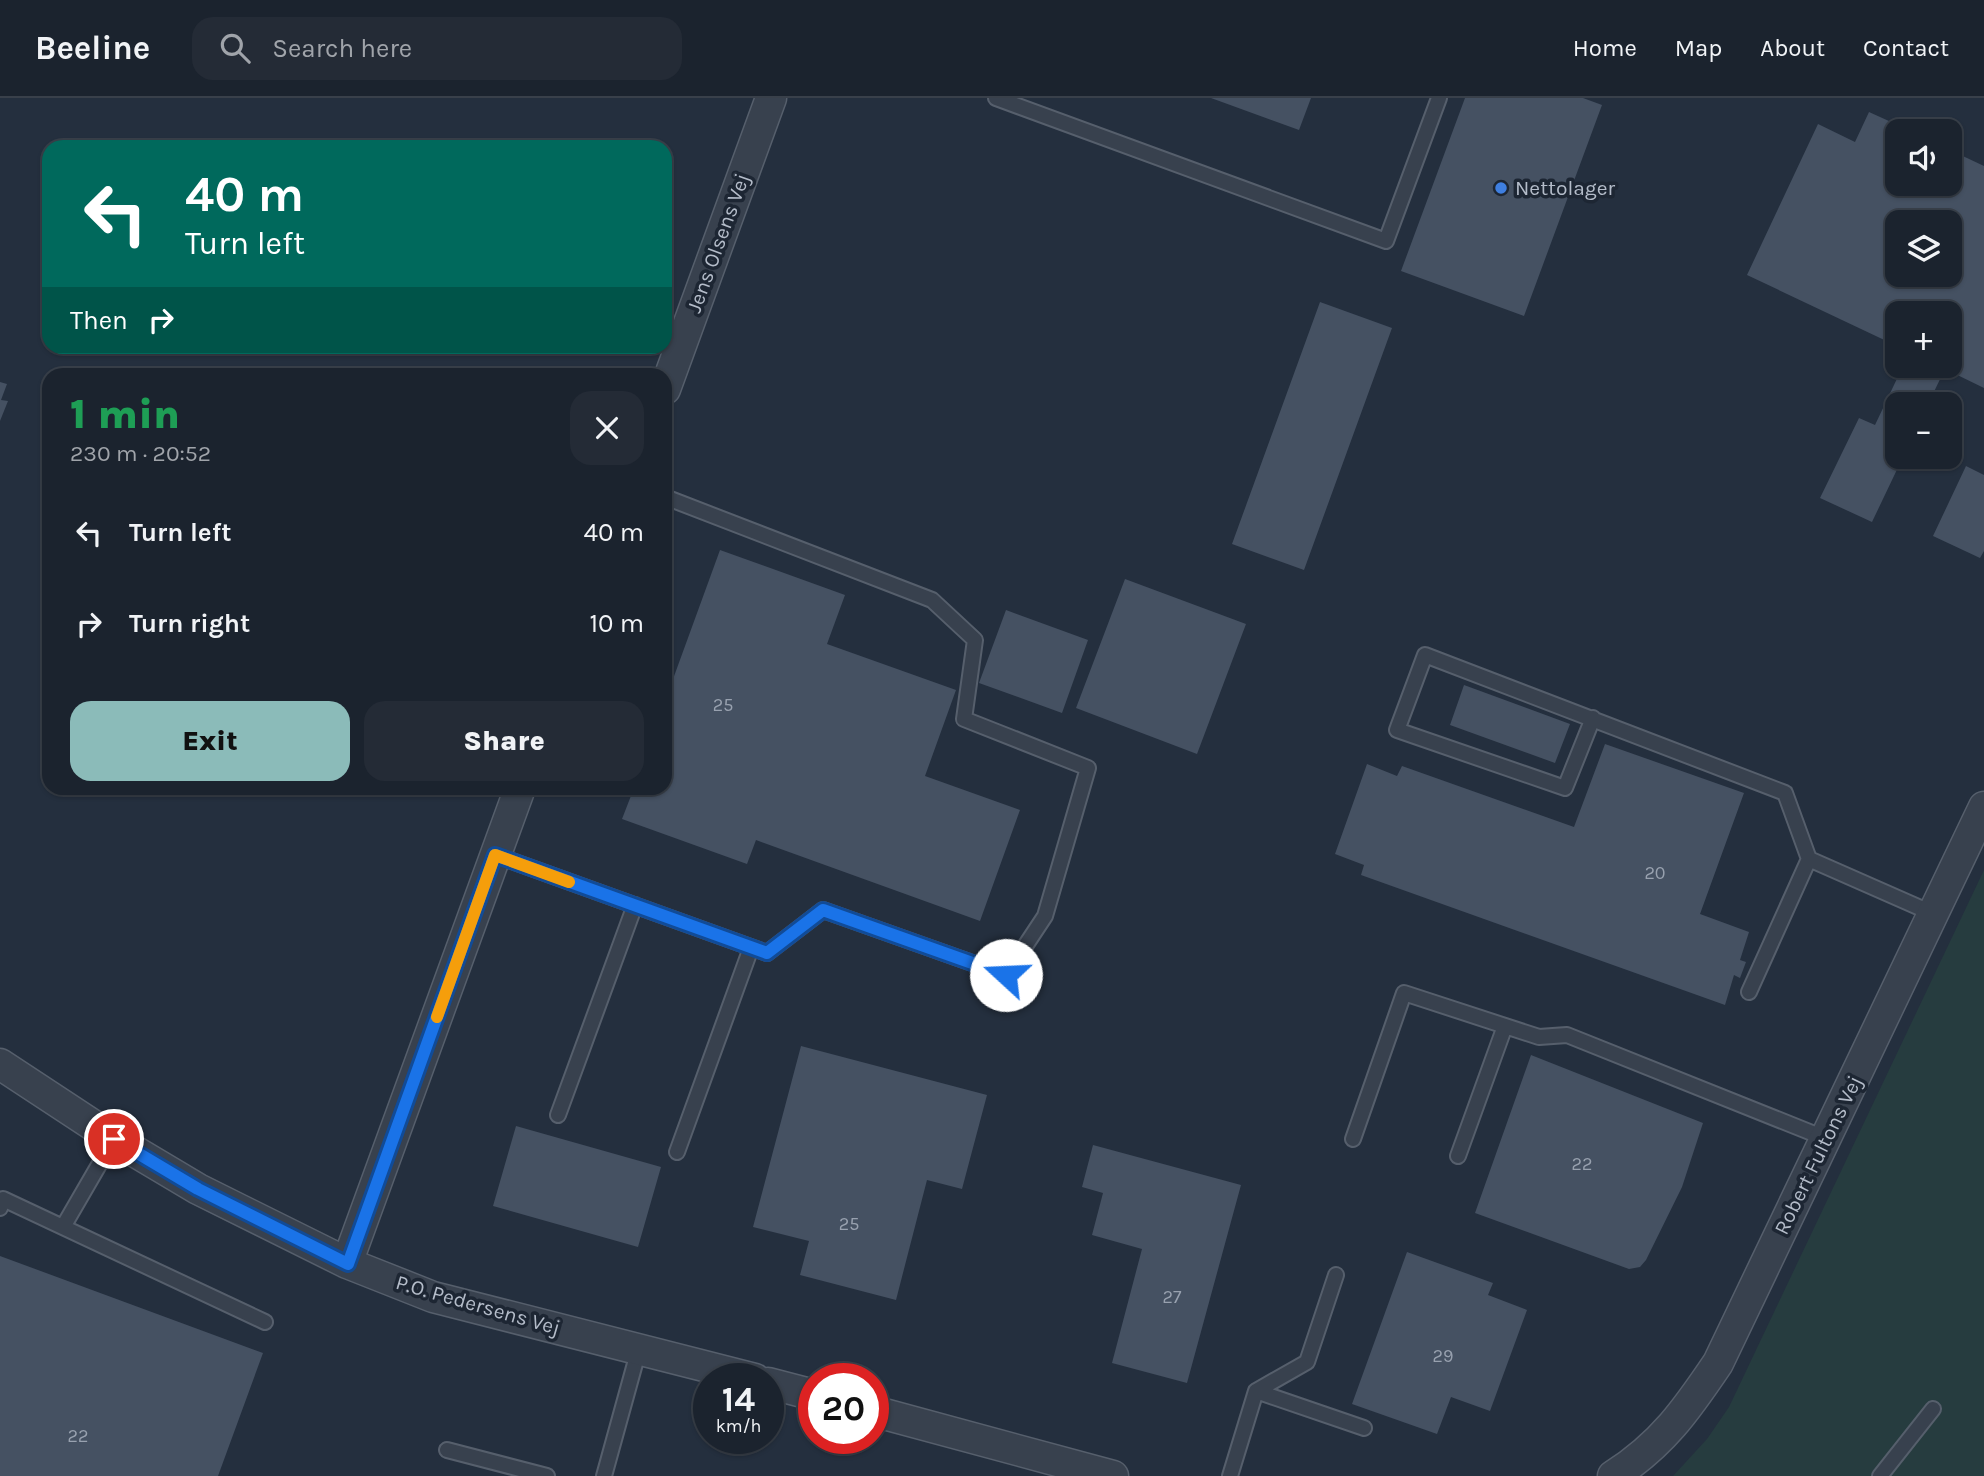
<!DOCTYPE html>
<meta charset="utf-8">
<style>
:root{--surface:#1b232e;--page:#242b36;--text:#f1f3f6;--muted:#a0a4aa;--line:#39404a;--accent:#8bbbb9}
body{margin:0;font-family:Karla,sans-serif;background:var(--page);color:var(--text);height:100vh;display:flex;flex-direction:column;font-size:26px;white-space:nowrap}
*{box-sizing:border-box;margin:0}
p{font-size:23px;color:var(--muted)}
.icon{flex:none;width:38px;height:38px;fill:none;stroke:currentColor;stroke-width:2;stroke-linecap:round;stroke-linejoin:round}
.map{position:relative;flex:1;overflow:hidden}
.sheet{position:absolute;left:42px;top:270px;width:630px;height:427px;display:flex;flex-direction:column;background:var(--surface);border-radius:21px;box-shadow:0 2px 5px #0004,0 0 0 2px var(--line)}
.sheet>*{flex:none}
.top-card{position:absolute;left:42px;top:42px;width:630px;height:214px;border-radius:21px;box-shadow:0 2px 5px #0004,0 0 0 2px var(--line);background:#00695c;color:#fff;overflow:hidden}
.tools{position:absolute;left:1885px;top:21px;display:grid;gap:14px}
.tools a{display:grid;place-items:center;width:77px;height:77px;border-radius:14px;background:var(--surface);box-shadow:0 2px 5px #0004,0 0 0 2px var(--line);font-size:35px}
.speed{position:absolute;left:693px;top:1265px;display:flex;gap:14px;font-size:35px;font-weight:700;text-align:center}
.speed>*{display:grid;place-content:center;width:91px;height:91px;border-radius:50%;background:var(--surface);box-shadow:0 2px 5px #0004,0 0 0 2px var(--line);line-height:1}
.speed small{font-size:18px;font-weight:400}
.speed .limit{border:10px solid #d22;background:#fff;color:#111}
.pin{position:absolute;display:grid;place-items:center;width:60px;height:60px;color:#fff;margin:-30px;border:4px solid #fff;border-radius:50%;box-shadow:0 2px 7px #0007}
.me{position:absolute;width:77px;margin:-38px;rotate:290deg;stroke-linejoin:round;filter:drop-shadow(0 0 5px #0008)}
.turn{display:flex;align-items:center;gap:24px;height:147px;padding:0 28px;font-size:32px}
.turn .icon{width:91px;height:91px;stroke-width:2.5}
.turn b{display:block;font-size:49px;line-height:60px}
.then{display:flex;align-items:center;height:66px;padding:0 28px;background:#0003;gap:14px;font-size:26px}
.round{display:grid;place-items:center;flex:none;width:74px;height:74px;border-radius:21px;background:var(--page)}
.summary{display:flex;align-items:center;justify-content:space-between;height:119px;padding:0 28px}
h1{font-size:42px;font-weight:800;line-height:52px;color:#1e9e55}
.cta{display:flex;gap:14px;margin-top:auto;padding:14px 28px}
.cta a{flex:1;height:80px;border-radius:21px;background:var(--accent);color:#111;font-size:28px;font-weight:800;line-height:80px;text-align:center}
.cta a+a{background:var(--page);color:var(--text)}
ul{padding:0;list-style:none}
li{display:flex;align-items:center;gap:21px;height:91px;padding:0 28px}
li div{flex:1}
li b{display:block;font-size:26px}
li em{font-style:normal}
header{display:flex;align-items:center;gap:42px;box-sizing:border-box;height:98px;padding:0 35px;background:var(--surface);border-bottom:2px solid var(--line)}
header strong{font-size:33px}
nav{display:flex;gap:38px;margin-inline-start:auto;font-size:24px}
.search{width:490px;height:63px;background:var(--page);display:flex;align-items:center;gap:18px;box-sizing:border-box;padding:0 24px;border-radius:21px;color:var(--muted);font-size:26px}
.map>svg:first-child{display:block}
</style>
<header>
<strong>Beeline</strong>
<div class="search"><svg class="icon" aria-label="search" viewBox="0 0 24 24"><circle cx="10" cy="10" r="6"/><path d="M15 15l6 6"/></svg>Search here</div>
<nav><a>Home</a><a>Map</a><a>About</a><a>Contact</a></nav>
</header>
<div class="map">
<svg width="1984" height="1378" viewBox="0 0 1984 1378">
<rect width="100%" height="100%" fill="#242f3e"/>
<path fill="#263c3f" d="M1984,772V1378H1673L1707,1341L1729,1309Z"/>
<path fill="#455162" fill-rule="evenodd" d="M1211,0H1311L1299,32Z
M1465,0H1583L1602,7L1524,218L1401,173Z
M1869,14L1911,33H1897V86H1950V52L1984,68V290L1945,271L1928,306H1897V359H1903L1872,424L1820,400L1859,320L1875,327L1903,268H1950V215H1897V248L1747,177L1818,26L1855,44ZM1897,124H1950V177H1897Z
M1320,204L1392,230L1304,472L1232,446Z
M0,284L7,286L1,302L8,303L0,323Z
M1966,368L1984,377V453L1980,460L1933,438Z
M720,452L845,497L827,546L956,592L925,678L1020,712L980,823L756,742L747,766L622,721L634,690H665V603Z
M1125,481L1246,526L1197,656L1076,610Z
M1006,512L1088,542L1062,615L979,585Z
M1464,587L1570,626L1555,665L1450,627Z
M1605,646L1744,695L1700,816L1749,834L1740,862L1746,864L1740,880L1734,877L1725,907L1361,777L1364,767L1335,756L1367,666L1397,678L1402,668L1574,729Z
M801,948L987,997L962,1091L927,1082L896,1202L800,1177L809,1143L753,1129Z
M1531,957L1703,1025L1682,1089L1646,1162L1640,1169L1629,1171L1475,1115Z
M516,1028L661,1069L638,1149L493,1108Z
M1093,1047L1241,1087L1187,1285L1112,1265L1142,1151L1092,1137L1103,1095L1082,1089Z
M1407,1154L1493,1185L1488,1197L1527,1212L1490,1313L1451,1299L1437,1336L1352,1306Z
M0,1158L263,1255L218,1378H0Z"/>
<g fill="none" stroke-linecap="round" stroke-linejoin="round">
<g stroke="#565f6c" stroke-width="18">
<path id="service" d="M996,0L1386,143L1439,0
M1593,620L1565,690L1397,632L1425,557L1785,695L1809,761L1934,816
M495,757L767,855L823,812L1006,877L1045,818L1088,670L964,621L975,542L932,502L665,399
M1749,894L1809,761
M558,1017L635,807
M1353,1041L1404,895L1539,939L1567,937L1827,1041
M677,1054L751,850
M1458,1058L1505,928
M0,1110L3,1101L265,1224
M63,1129L114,1041
M1256,1293L1307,1264L1336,1177
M447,1352L547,1378
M604,1378L639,1251
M1230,1378L1256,1293L1364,1330
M1880,1378L1933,1311"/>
</g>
<g stroke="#565f6c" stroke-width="33">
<path id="minor" d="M665,291L771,0
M0,966L114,1041L198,1091L347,1165L433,1199L755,1281
M347,1165L520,690
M768,1285L814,1297
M873,1313L1113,1378
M1613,1378C1662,1347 1687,1311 1718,1265L1984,709"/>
</g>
<use href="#service" stroke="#38414e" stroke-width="14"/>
<use href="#minor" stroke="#38414e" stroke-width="30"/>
</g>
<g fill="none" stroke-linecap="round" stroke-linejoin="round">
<g stroke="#114b97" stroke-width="18">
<path id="route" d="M114,1041L198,1091L348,1166L495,757L767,855L823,812L1006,877"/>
</g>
<use href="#route" stroke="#1a73e8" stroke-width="12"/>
<path stroke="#f59e0b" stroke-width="12" d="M437,919L495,757L569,784"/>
</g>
<circle fill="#3f7fe0" stroke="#1d2633" stroke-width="2.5" cx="1501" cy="90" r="7"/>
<g text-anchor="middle" stroke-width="7" stroke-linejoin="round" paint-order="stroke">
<g font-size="18" fill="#98a1af">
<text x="723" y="613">25</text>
<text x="1655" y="781">20</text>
<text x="1582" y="1072">22</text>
<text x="849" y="1132">25</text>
<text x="1172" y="1205">27</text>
<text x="1443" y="1264">29</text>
<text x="78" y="1344">22</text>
</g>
<g font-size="21" fill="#b4bcc9" stroke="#1d2633" text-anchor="start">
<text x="1515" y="97">Nettolager</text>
</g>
<g font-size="21" fill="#b4bcc9" stroke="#1d2633">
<text transform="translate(718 145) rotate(-70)" y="7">Jens Olsens Vej</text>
<text transform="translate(1818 1057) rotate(-64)" y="7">Robert Fultons Vej</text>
<text transform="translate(478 1207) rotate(16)" y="7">P.O. Pedersens Vej</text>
</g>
</g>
</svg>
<div class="tools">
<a><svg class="icon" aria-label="sound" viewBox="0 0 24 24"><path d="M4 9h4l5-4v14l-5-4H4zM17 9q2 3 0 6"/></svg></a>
<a><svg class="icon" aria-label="layers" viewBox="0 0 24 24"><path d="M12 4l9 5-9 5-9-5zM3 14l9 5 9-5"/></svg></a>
<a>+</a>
<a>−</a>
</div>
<div class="speed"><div>14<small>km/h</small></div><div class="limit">20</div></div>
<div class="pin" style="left:114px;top:1041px;background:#d93025"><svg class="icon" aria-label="arrive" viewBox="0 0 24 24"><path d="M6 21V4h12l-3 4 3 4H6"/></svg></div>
<svg class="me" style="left:1006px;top:877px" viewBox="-20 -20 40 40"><circle r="19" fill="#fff"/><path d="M0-13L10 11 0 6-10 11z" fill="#1a73e8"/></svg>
<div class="top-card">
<div class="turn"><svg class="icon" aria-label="left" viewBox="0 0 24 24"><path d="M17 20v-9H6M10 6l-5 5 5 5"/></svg><div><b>40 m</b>Turn left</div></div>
<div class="then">Then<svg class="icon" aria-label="right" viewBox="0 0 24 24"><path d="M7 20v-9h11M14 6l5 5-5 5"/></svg></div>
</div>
<section class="sheet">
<div class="summary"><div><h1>1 min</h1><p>230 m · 20:52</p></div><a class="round"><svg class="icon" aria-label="close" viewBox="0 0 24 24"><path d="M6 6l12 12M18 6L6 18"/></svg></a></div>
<ul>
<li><svg class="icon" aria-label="left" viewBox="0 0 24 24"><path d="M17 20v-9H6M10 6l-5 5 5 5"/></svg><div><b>Turn left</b></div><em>40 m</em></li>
<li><svg class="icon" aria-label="right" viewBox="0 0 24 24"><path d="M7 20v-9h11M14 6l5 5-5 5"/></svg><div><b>Turn right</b></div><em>10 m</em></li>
</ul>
<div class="cta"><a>Exit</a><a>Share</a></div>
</section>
</div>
